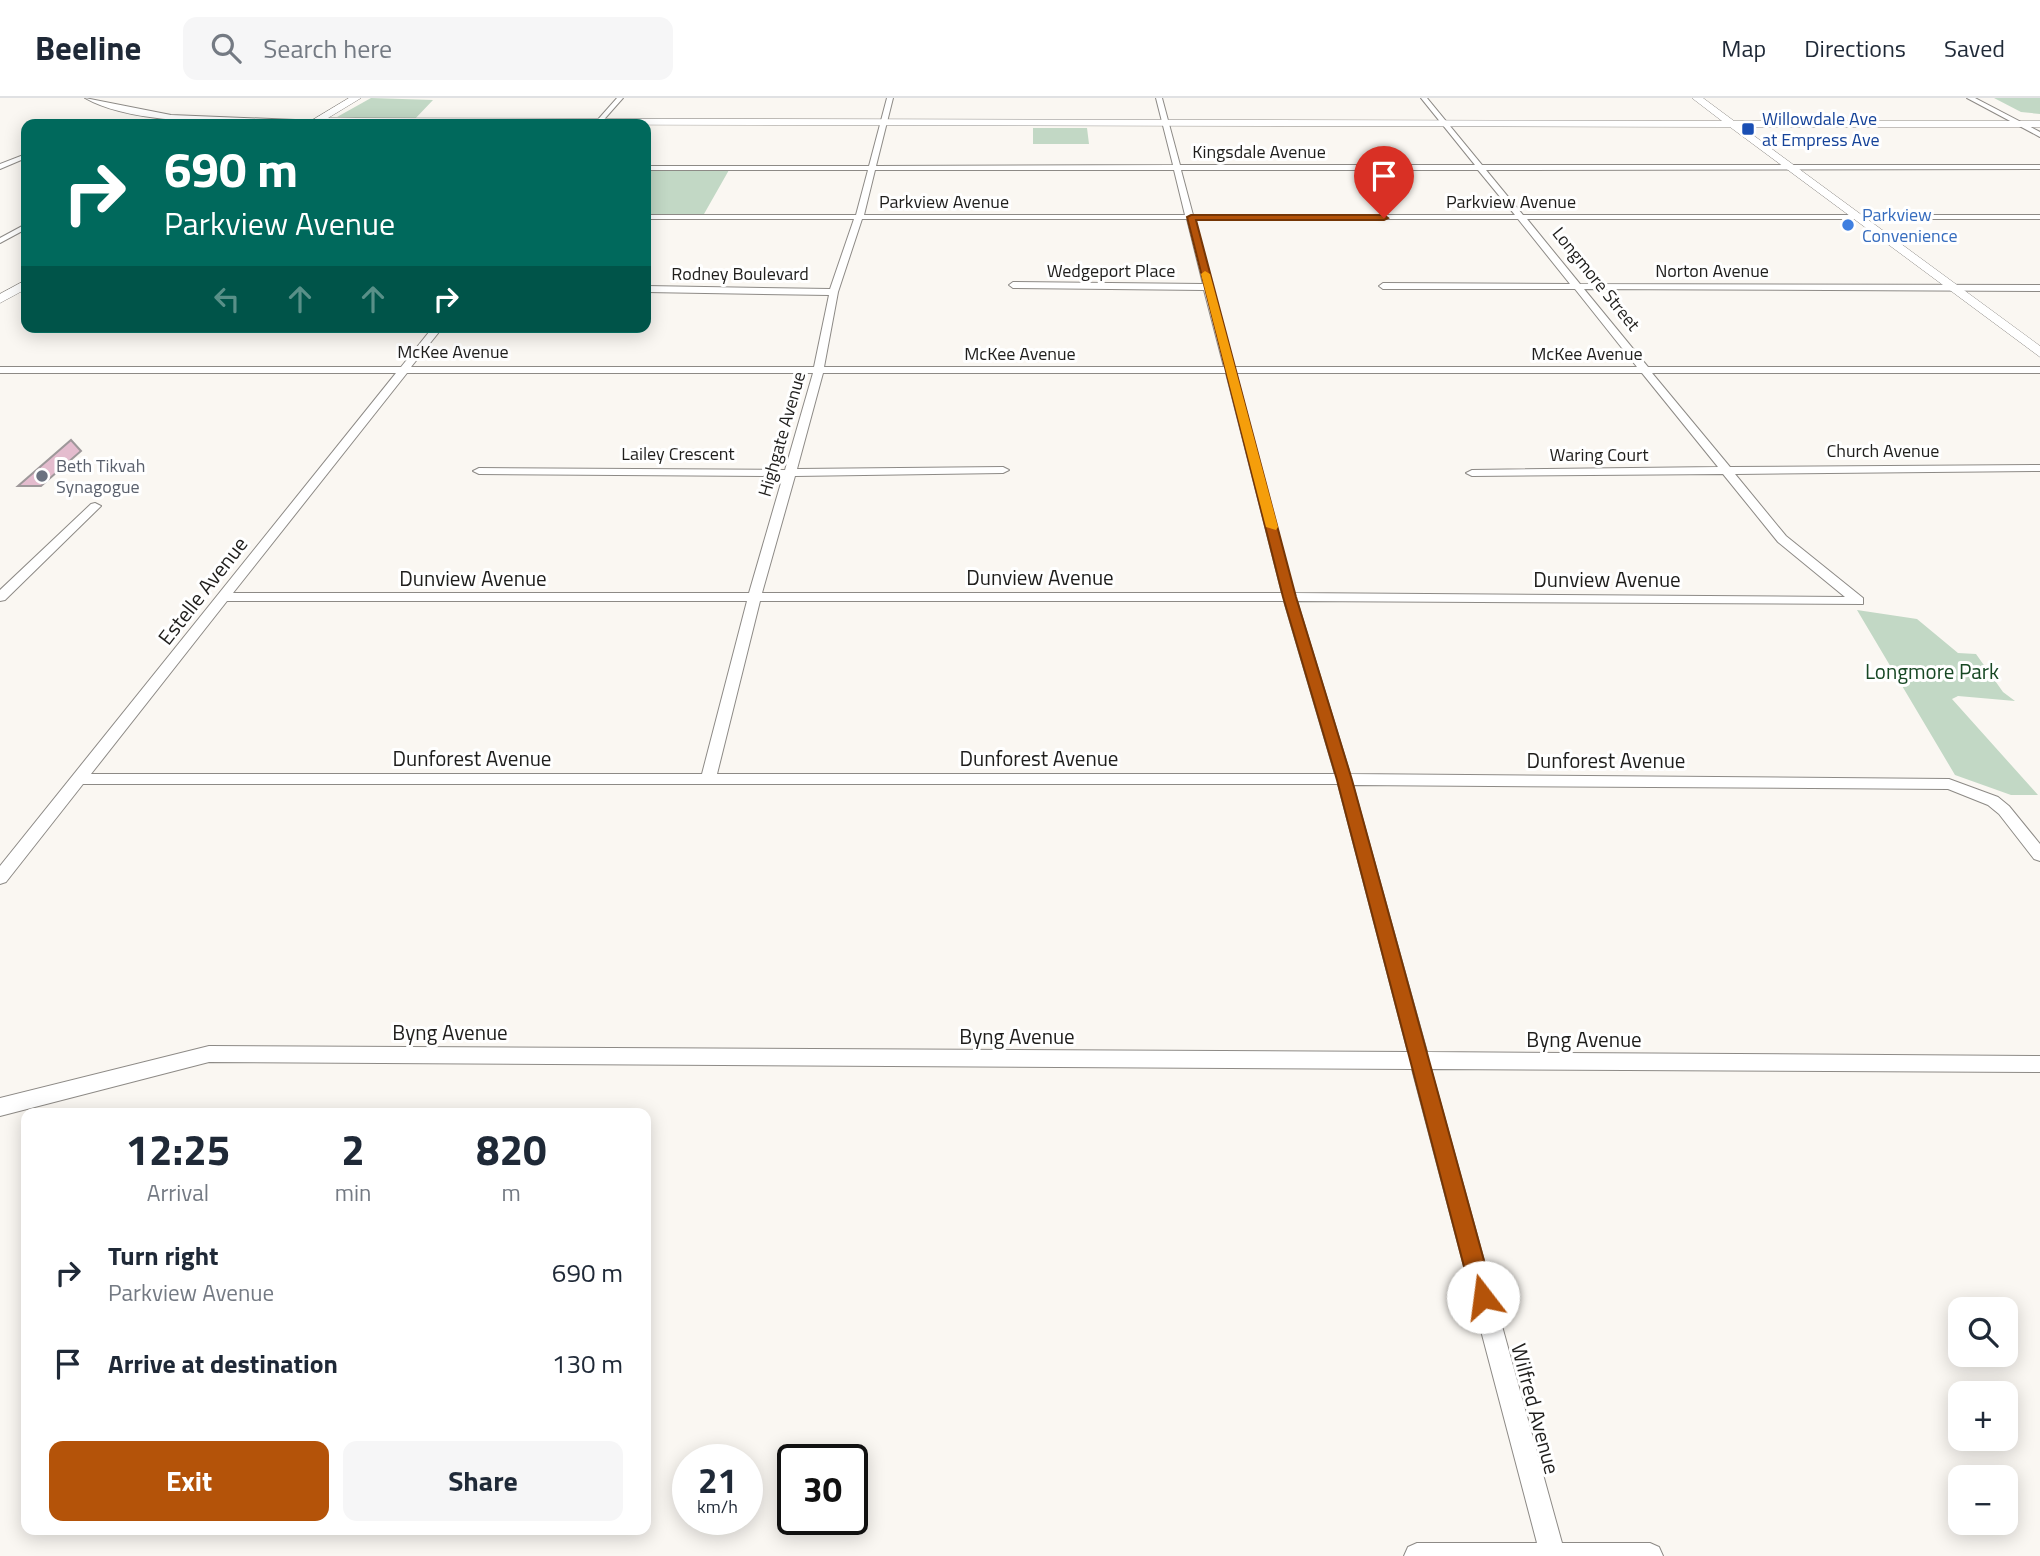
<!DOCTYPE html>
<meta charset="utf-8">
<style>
:root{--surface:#fff;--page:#f6f6f7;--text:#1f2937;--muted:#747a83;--line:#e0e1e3;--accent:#b45309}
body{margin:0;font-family:"Titillium Web",sans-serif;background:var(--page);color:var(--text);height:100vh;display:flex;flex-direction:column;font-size:26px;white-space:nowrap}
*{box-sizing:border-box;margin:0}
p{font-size:23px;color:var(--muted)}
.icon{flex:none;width:38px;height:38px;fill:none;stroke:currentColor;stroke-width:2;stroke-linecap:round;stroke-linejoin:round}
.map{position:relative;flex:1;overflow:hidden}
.panel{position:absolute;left:21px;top:1010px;width:630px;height:427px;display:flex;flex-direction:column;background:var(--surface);border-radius:14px;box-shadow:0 4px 18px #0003}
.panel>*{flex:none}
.hud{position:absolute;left:21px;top:21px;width:630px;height:214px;border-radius:14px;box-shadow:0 4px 18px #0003;background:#00695c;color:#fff;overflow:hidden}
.controls{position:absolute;left:1948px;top:1199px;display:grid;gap:14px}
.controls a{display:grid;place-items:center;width:70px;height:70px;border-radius:14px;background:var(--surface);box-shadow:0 4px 18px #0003;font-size:35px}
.speed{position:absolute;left:672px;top:1346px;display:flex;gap:14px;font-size:35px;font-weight:700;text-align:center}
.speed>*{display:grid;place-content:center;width:91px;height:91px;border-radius:50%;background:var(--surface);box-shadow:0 4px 18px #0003;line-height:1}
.speed small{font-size:18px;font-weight:400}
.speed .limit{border:4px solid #111;border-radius:10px;background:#fff;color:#111}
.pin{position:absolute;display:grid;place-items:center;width:60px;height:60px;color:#fff;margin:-72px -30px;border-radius:50% 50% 50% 0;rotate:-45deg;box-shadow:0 0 7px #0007}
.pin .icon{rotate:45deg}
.me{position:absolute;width:77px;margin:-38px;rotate:345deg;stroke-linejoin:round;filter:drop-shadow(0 0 5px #0008)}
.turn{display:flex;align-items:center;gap:24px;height:147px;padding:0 28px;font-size:32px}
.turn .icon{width:91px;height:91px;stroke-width:2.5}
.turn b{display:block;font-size:49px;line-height:60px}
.lanes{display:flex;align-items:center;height:66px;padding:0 28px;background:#0003;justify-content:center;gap:35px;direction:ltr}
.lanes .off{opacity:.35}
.eta{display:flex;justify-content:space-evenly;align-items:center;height:119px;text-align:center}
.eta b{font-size:42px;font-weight:700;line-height:49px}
.button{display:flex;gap:14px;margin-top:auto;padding:14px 28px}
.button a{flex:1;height:80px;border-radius:14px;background:var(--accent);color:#fff;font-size:28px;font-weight:700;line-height:80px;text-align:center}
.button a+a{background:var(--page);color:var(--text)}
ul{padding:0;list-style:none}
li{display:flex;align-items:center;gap:21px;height:91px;padding:0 28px}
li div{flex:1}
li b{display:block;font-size:26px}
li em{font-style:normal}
header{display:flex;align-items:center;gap:42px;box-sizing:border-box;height:98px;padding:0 35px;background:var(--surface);border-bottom:2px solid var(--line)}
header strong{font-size:33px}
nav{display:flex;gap:38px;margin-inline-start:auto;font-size:24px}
.search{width:490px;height:63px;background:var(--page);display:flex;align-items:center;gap:18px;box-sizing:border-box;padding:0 24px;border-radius:14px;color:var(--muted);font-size:26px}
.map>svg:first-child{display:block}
</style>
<header>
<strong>Beeline</strong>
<div class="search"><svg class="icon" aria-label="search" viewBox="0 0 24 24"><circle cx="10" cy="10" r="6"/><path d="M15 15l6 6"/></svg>Search here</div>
<nav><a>Map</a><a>Directions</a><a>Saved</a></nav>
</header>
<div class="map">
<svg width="2040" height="1458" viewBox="0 0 2040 1458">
<rect width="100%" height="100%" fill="#faf7f2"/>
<path fill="#c2d8c5" d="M371,0L433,2L413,23L337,19Z
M1994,0H2040V16L2021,14Z
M1033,30H1087L1089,46H1033Z
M646,72H729L704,116H646Z
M1857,512L1917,521L1958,555L1976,556L2003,594L2015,603L1958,598L1952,601L2038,697H2011L1955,677Z"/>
<path fill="#e4bcce" stroke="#9e989a" stroke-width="2" d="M71,342L81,353L41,388H18Z"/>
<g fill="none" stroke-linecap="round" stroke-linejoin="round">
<g stroke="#8d8a86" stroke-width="2">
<path id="street" d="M85,0L171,17L319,23L316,25C253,23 139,31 85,0Z
M617,0H623L600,26H594Z
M887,0H893L876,68L1173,67L1156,0H1162L1180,67H1475L1421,0H1427L1482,67H2040V71L1486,72L1523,117H2040V121H1527L1580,186L2040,187V193L1584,191L1648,269H2040V275H1652L1730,369L2040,367V373L1735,376L1786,438L1863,500V506L1297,503L1350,676L1949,681L1998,699L2009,708L2040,746V763L2034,761L1999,716L1988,707L1948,691L1353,687L1427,954L2040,958V974L1431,971L1562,1445H1650L1659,1449L1663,1458H1404L1408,1449L1417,1445H1537L1412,971L209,964L0,1018V1000L209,948L1408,954L1338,686H83L6,784L0,786V768L396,275H0V269H401L433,229H443L411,269H814L829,197L646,194V188L830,191L854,121H646V117H856L868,72H646V68H869ZM875,72H1174L1185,117H864ZM1181,72H1478L1515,117H1193ZM862,121H1187L1203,186L1013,184L1009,187L1013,190L1204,192L1224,269H824L838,194ZM1195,121H1518L1570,186L1383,185L1379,188L1383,191H1575L1637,269H1234ZM407,275H813L785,372L479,370L473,373L479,376L783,378L749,495H233ZM823,275H1226L1282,495H762L795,378L1003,375L1009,372L1003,369L797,371ZM1236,275H1642L1718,369L1472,372L1466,375L1472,378L1723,376L1778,444L1845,499L1294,495ZM227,503H747L702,676H91ZM760,503H1284L1335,676H717Z
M1967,0H1975L2040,34V39Z
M26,56V60L0,71V66Z
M26,126V131L0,145V140Z
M95,405L101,408L99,410L5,502L0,503V492L91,406Z"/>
</g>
<g stroke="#8d8a86" stroke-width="1">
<path id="secondary" d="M349,0H361L328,20L1722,23L1692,0H1703L1734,23H2040V29H1742L2040,248V259L1730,29L316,26L311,23Z
M26,182V191L0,205V196Z"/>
</g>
<use href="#street" fill="#fff" fill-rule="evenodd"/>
<use href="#secondary" fill="#fff" fill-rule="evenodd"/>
</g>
<path fill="#b45309" stroke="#753606" stroke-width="2" d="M1191,117H1384L1388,120L1384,122H1196L1296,499L1352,682L1494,1199L1491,1207L1483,1210L1475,1207L1472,1199L1337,682L1283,499L1187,119Z"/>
<path fill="#f59e0b" d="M1205,173L1210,176L1278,429L1276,432L1266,429L1201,176Z"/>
<rect fill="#1a4fb4" stroke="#fff" stroke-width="2.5" x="1741" y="24" width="14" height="14" rx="3.5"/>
<circle fill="#3f7fe0" stroke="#fff" stroke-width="2.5" cx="1848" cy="127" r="7"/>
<circle fill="#6b7280" stroke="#fff" stroke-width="2.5" cx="42" cy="378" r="7"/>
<g text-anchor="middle" stroke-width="6" stroke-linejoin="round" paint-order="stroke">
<g font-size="18" fill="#164399" stroke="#fff" text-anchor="start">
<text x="1762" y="27">Willowdale Ave<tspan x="1762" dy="21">at Empress Ave</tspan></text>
</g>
<g font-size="18" fill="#1f1e1c" stroke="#fff">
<text x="1259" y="60">Kingsdale Avenue</text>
<text x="944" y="110">Parkview Avenue</text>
<text x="1511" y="110">Parkview Avenue</text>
<text x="1111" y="179">Wedgeport Place</text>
<text x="1712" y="179">Norton Avenue</text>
<text x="740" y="182">Rodney Boulevard</text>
<text transform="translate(1596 181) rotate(51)" y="6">Longmore Street</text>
<text x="453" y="260">McKee Avenue</text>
<text x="1020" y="262">McKee Avenue</text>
<text x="1587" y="262">McKee Avenue</text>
<text transform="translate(782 336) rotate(-74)" y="6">Highgate Avenue</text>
<text x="1883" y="359">Church Avenue</text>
<text x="678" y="362">Lailey Crescent</text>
<text x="1599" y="363">Waring Court</text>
</g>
<g font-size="18" fill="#366cbe" stroke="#fff" text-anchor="start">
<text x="1862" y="123">Parkview<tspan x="1862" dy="21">Convenience</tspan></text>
</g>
<g font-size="18" fill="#5b616d" stroke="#fff" text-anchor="start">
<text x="56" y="374">Beth Tikvah<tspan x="56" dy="21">Synagogue</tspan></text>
</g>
<g font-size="21" fill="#1f1e1c" stroke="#fff">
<text x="1040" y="487">Dunview Avenue</text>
<text x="473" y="488">Dunview Avenue</text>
<text x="1607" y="489">Dunview Avenue</text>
<text transform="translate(203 493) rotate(-52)" y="7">Estelle Avenue</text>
<text x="472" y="668">Dunforest Avenue</text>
<text x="1039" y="668">Dunforest Avenue</text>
<text x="1606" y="670">Dunforest Avenue</text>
<text x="450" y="942">Byng Avenue</text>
<text x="1017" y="946">Byng Avenue</text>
<text x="1584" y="949">Byng Avenue</text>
<text transform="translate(1535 1311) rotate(75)" y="7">Wilfred Avenue</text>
</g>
<g font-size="21" fill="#174824" stroke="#fff">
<text x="1932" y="581">Longmore Park</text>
</g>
</g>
</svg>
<div class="controls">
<a><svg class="icon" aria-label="search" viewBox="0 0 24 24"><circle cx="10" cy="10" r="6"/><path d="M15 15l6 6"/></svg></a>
<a>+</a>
<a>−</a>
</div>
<div class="speed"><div>21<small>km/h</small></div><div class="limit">30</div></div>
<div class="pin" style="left:1384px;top:120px;background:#d93025"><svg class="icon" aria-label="arrive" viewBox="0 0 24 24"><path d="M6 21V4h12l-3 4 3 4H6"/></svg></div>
<svg class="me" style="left:1483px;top:1199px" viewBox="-20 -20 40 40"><circle r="19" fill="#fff"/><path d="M0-13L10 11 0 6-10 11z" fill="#b45309"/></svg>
<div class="hud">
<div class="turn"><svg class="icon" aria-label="right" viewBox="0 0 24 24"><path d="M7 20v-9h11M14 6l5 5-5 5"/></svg><div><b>690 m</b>Parkview Avenue</div></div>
<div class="lanes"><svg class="icon off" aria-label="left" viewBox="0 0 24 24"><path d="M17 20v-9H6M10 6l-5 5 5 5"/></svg><svg class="icon off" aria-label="ahead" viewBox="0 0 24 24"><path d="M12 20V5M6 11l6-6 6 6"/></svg><svg class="icon off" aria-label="ahead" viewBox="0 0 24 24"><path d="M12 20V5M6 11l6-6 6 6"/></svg><svg class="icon" aria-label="right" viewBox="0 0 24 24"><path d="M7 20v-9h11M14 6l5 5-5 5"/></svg></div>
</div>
<section class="panel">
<div class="eta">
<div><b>12:25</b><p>Arrival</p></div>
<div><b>2</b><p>min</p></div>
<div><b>820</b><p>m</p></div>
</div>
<ul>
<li><svg class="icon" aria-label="right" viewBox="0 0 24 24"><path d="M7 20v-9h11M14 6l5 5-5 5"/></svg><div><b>Turn right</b><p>Parkview Avenue</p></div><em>690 m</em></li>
<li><svg class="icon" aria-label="arrive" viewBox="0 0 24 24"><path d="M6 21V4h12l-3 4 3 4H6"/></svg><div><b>Arrive at destination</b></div><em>130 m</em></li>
</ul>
<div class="button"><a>Exit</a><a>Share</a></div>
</section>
</div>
